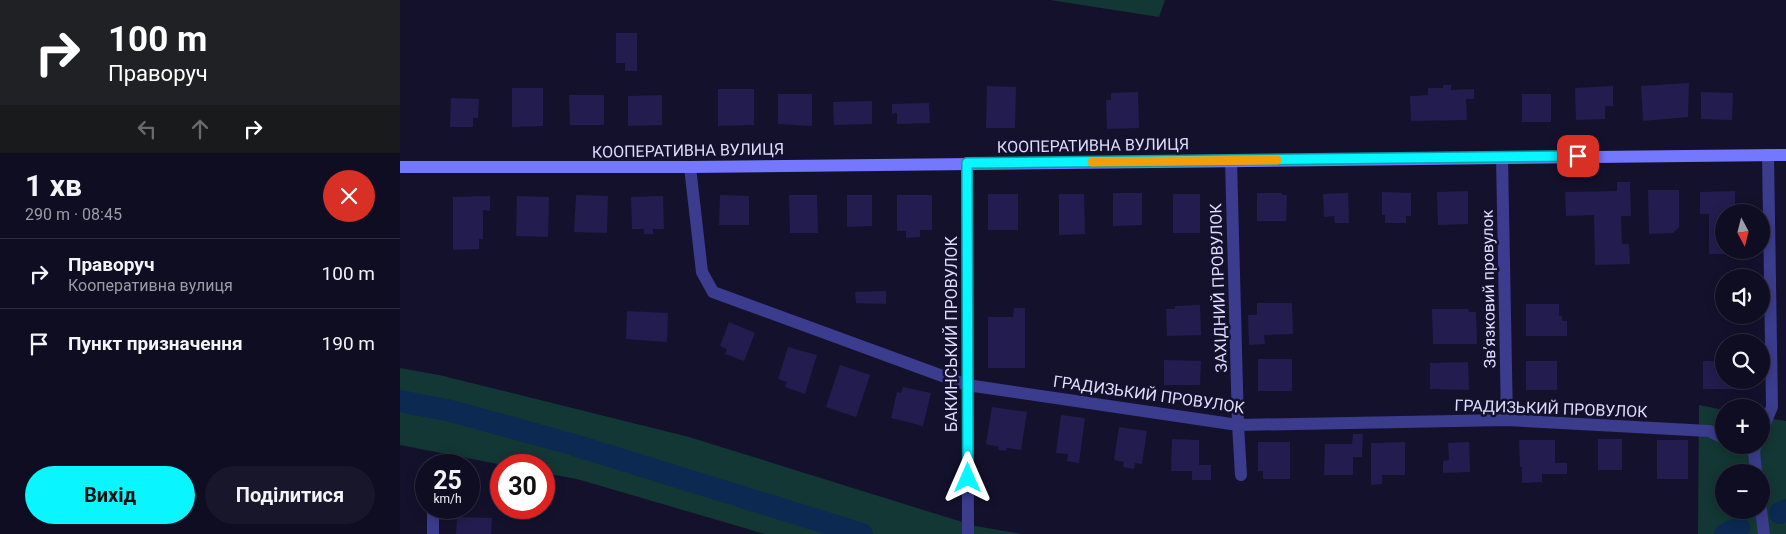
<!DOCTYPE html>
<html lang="uk">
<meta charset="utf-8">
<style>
:root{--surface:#0f0d22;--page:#18162a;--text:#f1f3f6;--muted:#9b9ca5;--line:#2f2d40;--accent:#09f5ff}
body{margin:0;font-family:Roboto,sans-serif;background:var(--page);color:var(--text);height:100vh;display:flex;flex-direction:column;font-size:19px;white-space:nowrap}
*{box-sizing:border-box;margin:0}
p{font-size:16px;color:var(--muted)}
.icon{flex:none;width:28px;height:28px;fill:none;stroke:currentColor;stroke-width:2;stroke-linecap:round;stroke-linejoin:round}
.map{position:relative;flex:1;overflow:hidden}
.details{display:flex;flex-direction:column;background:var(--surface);width:400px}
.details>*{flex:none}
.banner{background:#202124;color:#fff;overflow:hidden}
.needle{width:32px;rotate:173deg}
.tools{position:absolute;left:1315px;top:204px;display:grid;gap:10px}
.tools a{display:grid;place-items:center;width:55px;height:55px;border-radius:50%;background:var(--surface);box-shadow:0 2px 12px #0003,0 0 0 1px var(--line);font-size:25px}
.speed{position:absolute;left:15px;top:454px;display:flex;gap:10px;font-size:25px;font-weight:700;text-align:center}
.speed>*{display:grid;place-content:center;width:65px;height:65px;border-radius:50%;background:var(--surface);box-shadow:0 2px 12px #0003,0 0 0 1px var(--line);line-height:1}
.speed small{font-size:12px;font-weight:400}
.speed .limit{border:8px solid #d22;background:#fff;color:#111}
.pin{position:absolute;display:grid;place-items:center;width:42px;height:42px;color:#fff;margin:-21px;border-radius:10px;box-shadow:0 2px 8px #0006}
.me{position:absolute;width:55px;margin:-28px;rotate:0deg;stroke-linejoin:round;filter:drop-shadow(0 0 4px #0008)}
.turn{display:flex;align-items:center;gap:18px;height:105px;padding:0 25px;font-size:22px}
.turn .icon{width:65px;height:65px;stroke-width:2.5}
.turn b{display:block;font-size:35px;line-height:42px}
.lanes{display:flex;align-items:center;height:48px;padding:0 25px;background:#0003;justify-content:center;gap:25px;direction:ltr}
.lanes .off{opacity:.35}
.round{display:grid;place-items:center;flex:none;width:52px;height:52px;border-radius:26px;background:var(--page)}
.summary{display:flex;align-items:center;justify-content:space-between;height:85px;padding:0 25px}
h1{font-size:30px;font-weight:700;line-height:38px}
.button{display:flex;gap:10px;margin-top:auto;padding:10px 25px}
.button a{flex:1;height:58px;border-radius:30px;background:var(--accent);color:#111;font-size:20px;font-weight:700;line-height:58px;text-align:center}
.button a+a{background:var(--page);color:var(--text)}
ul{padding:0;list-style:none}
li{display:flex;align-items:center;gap:15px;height:70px;padding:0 25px;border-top:1px solid var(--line)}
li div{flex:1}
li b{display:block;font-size:19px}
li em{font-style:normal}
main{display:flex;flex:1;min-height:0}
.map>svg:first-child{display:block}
</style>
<main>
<section class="details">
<div class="banner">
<div class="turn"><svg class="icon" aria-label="right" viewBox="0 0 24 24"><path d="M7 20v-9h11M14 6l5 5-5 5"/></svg><div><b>100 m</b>Праворуч</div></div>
<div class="lanes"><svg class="icon off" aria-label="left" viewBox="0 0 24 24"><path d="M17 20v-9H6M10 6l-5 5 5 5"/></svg><svg class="icon off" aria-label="ahead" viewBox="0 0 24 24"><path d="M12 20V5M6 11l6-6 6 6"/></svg><svg class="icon" aria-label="right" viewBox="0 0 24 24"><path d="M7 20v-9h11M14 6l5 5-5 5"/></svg></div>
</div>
<div class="summary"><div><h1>1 хв</h1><p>290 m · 08:45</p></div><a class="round" style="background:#d93025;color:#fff"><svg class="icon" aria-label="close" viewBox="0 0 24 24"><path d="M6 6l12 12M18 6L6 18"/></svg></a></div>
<ul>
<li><svg class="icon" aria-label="right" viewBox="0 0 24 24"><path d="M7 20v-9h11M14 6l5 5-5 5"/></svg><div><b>Праворуч</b><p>Кооперативна вулиця</p></div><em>100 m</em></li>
<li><svg class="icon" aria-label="arrive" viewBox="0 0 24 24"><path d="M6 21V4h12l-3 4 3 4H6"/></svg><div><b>Пункт призначення</b></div><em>190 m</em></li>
</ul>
<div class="button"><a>Вихід</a><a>Поділитися</a></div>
</section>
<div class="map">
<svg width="1386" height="534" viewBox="0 0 1386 534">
<rect width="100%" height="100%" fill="#14112d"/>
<path fill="#133734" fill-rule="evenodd" d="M650,0H765L759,17Z
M0,368L39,375L289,437L575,526L622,534H365L177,479L144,473V465H103L0,445Z
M1299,405L1324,410V445H1361V417L1386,421V534H1298ZM1324,472H1361V510H1324Z"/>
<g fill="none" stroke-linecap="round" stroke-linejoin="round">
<path stroke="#0b2951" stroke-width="22" d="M0,401L51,411L171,444L462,534
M1380,513L1386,510
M1325,534L1339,528"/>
</g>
<path fill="#231c4e" d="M216,33H237V71H225V63H216Z
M1289,83L1288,117L1243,121L1241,86Z
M1043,85H1051V90L1074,89V99H1066L1067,120L1011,121L1010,96L1028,95V88H1043Z
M587,86L616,87L615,128H586Z
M1213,86V106H1205V119L1176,120L1175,88Z
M112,88H143V126L112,127Z
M318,89H354V125L318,126Z
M738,92L739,128L707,129L706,100H711V93Z
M1301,92L1333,93L1332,120L1301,119Z
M378,94H412V126L378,124Z
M1122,94H1151V122H1122Z
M169,95H204V125H170Z
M262,95V125L228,126V96Z
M51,98L79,99L78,118H73V127H50Z
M472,101V124L434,125L433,102Z
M529,103L530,123L497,124V113L492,114V104Z
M1217,182H1230L1231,216H1221L1222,244H1229L1230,264L1195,265L1194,215L1166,216L1165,192L1217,191Z
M1248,190H1279V227L1273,233L1249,234Z
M1068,191V224L1038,225L1037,192Z
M1335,191V212H1324V250H1336V254H1309V214H1300V192Z
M982,192L1011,193V216H1006V223H985V215H982Z
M713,193H742V225L713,226Z
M857,193H882V195H887L886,221H857Z
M948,193L949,223H935L934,216L924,217L923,194Z
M588,194H618V230H588Z
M659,194H684L685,234L659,235Z
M773,194H800V233H773Z
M176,195L208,196L207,233L174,232Z
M320,195L349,196V225H319Z
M389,195H417L418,233H390Z
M447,195H472V226L447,227Z
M497,195H532V230H520V237L506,238V231H497Z
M90,196V211L83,210V239H79V249L53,250V197Z
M117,196L149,197L148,237L116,236Z
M263,196L264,229H253V234H244V229H232L231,197Z
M486,291V304L456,303L455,292Z
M857,303H892L893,334L864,335L865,344L849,345L848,315H857Z
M1126,304H1159V316H1162V321H1167V336H1126Z
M800,305L801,335L767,336L766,309H775V306Z
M614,308H625V368H588V317H613Z
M1032,309H1068L1069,312H1076L1077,344H1033Z
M227,311L268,313L267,342L226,339Z
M329,322L355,333L344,361L325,354L327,349L320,346Z
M388,347L417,355L405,394L385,387L387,382L378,379Z
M1321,349H1324V380H1337V389H1303V361H1321Z
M858,359H892V391H858Z
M764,360L801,361L800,385H764Z
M1126,361H1157V390H1126Z
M1068,362L1069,390L1030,389V363Z
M440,365L470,375L456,417L426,407Z
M503,387L531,393L523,426L491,418L497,392L501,393Z
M592,407L627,412L621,450L607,448L606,451L598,450L599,447L586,444Z
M661,415L685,418L679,463L667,461L668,454L656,453Z
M719,427L747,431L742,464L735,463L734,469L723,467L724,462L714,460Z
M953,434H963L962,457H953V475H924L925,444H952Z
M772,439L799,440V465H811V480H792V471H771Z
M1198,439H1222V470H1198Z
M1119,440H1155V463H1167V474H1142V482L1122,483V467H1120Z
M1257,440H1288V479H1257Z
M858,442H890V479H863V471H858Z
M1005,442V475H982V484L971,485V443Z
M1069,442L1070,472L1043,473V461L1049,460L1048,443Z
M57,517L92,518L91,534H56Z"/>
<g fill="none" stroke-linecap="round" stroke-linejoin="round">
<path stroke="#3b3c8d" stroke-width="12" d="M1102,157L1107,420
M831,160L838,425L841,475
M567,163L568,534
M290,167L302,272L313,292L567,385L838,425L1107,420L1309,431L1324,438
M1361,433L1372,407L1368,155
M1340,445L1354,451
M1356,472L1354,451L1356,445
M1361,510L1364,534
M33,534V508"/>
<path stroke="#7478ff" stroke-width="12" d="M0,167H290L1386,155"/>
</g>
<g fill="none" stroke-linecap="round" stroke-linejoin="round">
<g stroke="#069fa6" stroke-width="12">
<path id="route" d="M568,478L567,163L1178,156"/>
</g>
<use href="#route" stroke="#09f5ff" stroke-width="9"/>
<path stroke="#f59e0b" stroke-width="9" d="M692,162L877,160"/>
</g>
<g text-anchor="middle" stroke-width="5" stroke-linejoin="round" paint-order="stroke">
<g font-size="16" fill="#deddff" stroke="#14112d">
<text transform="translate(693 145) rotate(-1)" y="6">КООПЕРАТИВНА ВУЛИЦЯ</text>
<text transform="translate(288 150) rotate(-1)" y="6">КООПЕРАТИВНА ВУЛИЦЯ</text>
<text transform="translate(818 288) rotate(-92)" y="6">ЗАХІДНИЙ ПРОВУЛОК</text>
<text transform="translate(1088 289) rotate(-91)" y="6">Звʼязковий провулок</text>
<text transform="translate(551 334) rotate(-90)" y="6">БАКИНСЬКИЙ ПРОВУЛОК</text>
<text transform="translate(749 394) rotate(8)" y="6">ГРАДИЗЬКИЙ ПРОВУЛОК</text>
<text transform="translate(1151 408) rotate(2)" y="6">ГРАДИЗЬКИЙ ПРОВУЛОК</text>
</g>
</g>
</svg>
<div class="tools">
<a><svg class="needle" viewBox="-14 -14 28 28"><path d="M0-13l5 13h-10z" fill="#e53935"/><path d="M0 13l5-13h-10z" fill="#9b9ca5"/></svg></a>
<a><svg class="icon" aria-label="sound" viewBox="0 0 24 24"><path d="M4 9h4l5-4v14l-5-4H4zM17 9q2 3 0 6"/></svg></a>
<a><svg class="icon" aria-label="search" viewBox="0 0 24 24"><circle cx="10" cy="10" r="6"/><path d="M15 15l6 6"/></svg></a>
<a>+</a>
<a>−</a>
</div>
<div class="speed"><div>25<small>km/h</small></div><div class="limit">30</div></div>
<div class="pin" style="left:1178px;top:156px;background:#d93025"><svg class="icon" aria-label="arrive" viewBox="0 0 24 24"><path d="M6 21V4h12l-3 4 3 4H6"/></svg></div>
<svg class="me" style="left:568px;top:478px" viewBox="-20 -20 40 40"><path d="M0-17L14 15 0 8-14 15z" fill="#09f5ff" stroke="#fff" stroke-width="4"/></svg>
</div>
</main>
